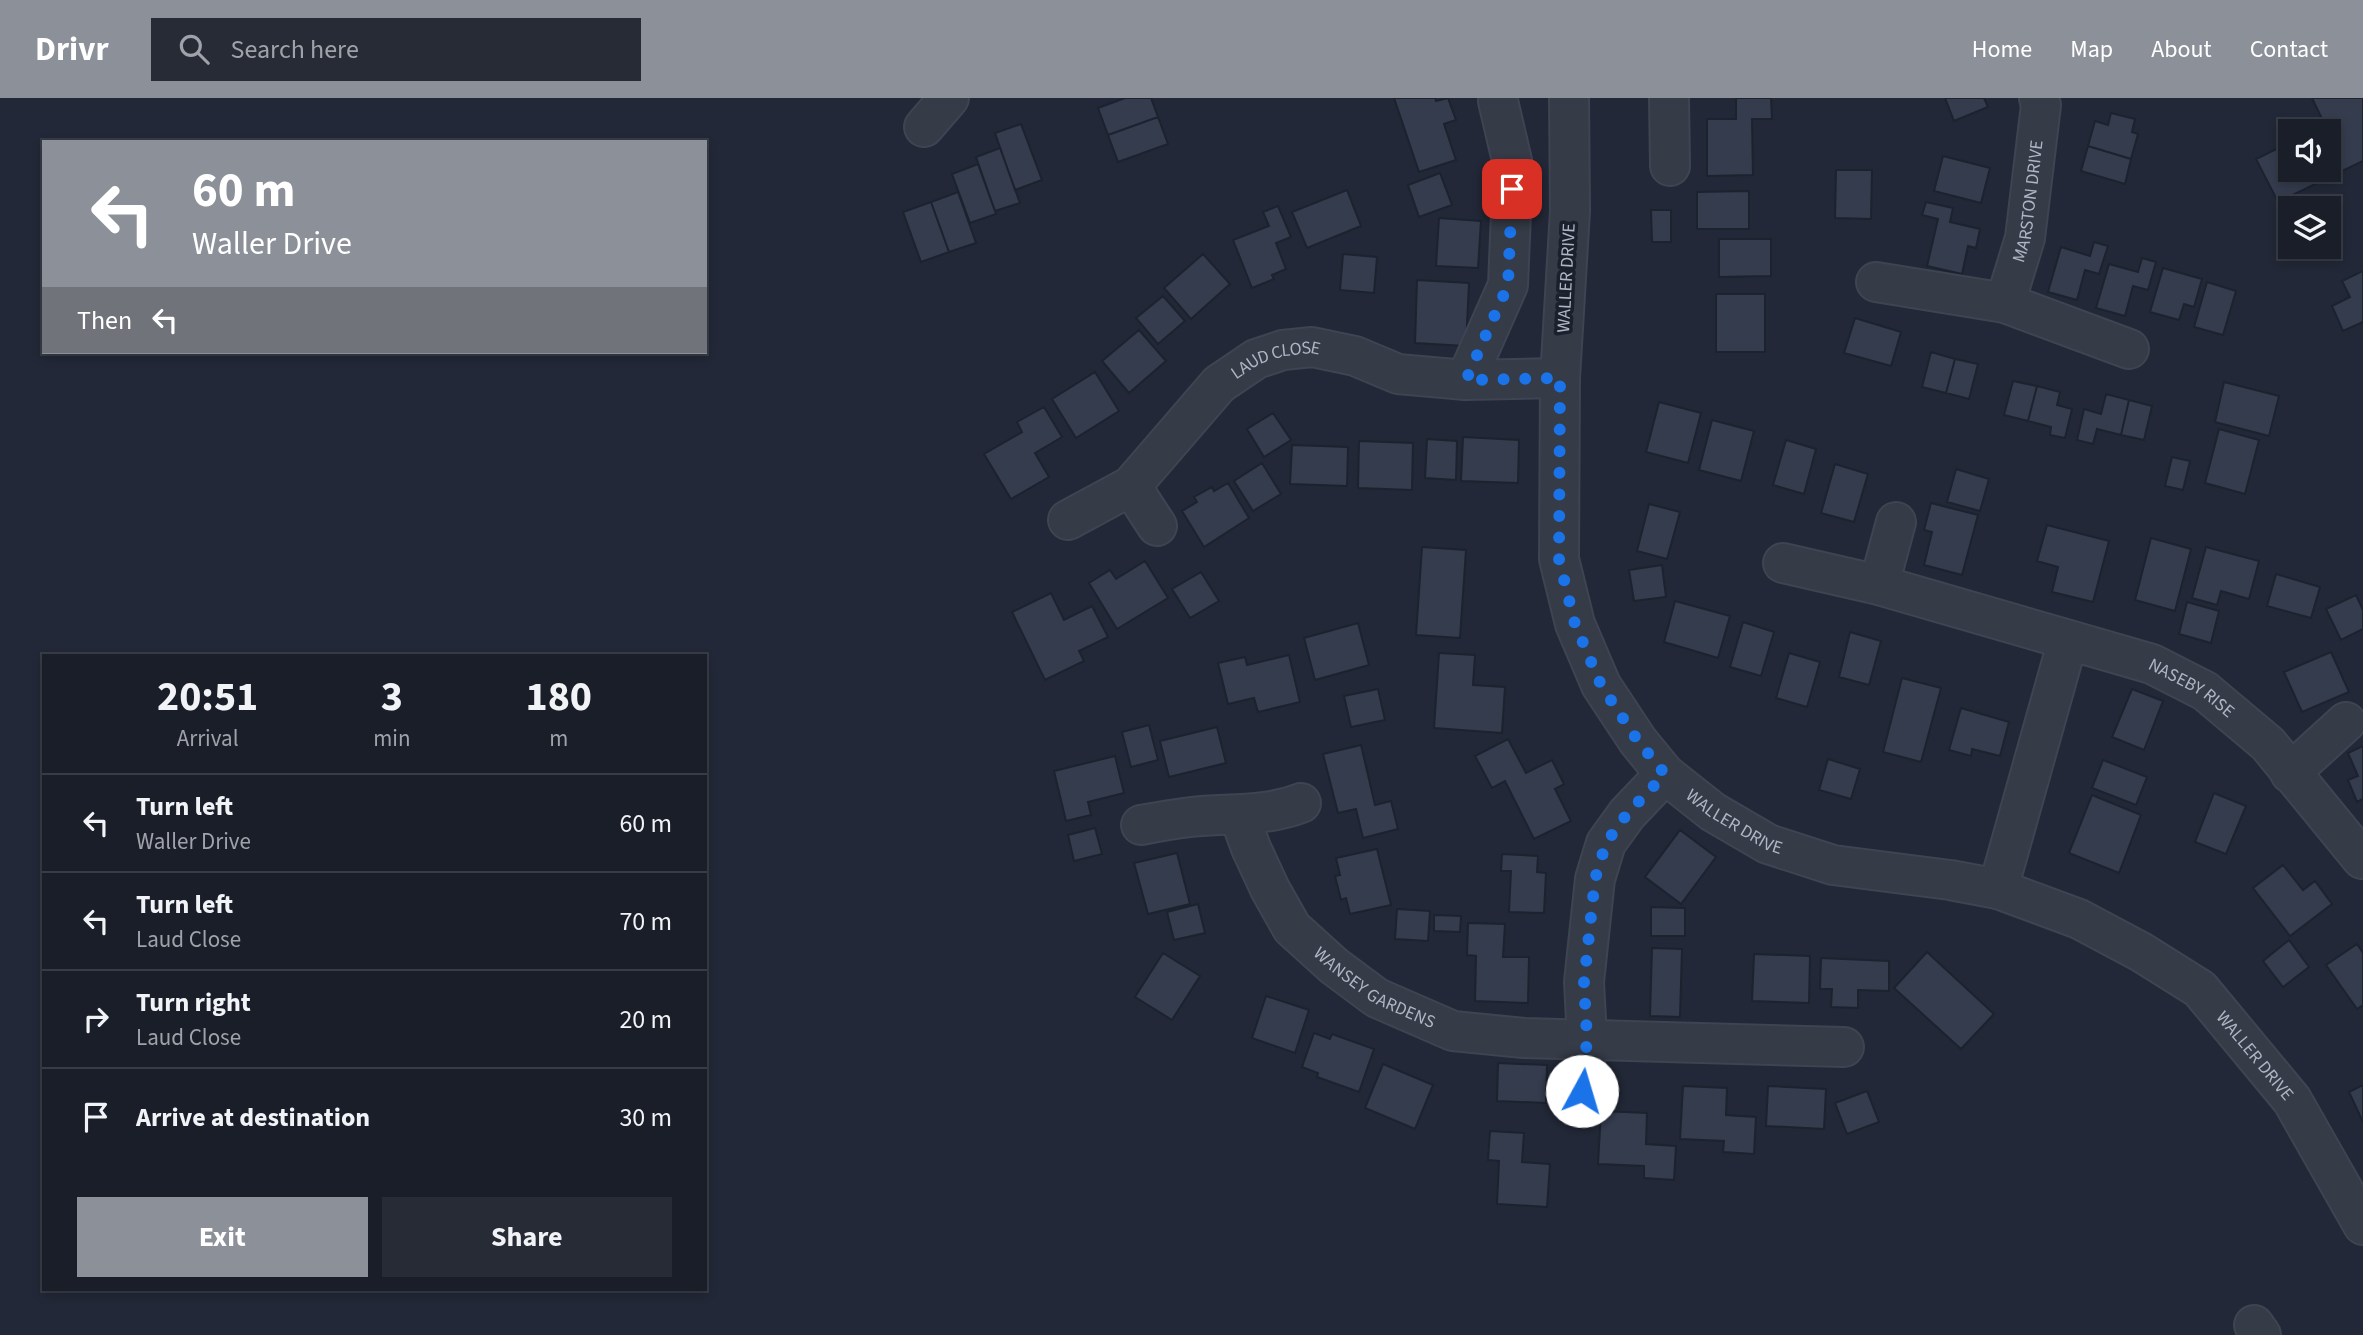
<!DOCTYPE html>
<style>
:root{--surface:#1a1e29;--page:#272b35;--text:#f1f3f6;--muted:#9fa2a8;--line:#383c46;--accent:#8c9099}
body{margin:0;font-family:"Source Sans 3",sans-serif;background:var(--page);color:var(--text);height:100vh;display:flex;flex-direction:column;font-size:26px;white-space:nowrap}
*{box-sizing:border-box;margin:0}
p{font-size:23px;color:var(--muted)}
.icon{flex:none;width:38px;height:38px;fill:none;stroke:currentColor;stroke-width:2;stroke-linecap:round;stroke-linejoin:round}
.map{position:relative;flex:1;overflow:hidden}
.details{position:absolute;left:42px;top:556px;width:665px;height:637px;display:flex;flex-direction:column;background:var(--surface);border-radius:0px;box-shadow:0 4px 10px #0003,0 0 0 2px var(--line)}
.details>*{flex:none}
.guide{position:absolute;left:42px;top:42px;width:665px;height:214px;border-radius:0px;box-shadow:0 4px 10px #0003,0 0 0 2px var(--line);background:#8c9099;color:#fff;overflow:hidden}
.fabs{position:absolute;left:2278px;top:21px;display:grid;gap:14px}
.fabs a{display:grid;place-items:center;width:63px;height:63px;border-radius:0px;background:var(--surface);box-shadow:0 4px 10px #0003,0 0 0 2px var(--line);font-size:35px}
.pin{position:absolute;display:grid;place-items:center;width:60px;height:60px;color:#fff;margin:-30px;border-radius:14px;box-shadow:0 4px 10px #0006}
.me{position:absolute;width:77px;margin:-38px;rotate:6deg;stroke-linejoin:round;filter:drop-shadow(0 0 5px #0008)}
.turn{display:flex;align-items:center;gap:24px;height:147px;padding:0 35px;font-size:32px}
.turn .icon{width:91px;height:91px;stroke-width:2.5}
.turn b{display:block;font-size:49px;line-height:60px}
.then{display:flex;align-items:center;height:66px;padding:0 35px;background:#0003;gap:14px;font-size:26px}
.eta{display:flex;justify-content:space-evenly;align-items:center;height:119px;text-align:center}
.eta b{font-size:42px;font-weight:700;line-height:49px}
.action{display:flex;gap:14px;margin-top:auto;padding:14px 35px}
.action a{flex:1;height:80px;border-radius:0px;background:var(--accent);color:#fff;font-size:28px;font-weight:700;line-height:80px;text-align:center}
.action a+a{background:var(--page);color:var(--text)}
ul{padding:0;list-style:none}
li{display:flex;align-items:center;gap:21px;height:98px;padding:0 35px;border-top:2px solid var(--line)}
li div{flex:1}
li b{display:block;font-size:26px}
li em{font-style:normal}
header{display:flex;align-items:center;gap:42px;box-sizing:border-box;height:98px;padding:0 35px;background:var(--accent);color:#fff}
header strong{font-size:33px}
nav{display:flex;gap:38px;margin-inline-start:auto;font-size:24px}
.search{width:490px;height:63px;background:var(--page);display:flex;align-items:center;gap:18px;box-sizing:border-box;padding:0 24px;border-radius:0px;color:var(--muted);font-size:26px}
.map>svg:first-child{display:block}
</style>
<header>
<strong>Drivr</strong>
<div class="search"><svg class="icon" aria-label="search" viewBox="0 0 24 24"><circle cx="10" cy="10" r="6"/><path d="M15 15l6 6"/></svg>Search here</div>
<nav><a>Home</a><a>Map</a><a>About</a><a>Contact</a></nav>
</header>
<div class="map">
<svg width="2363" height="1237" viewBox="0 0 2363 1237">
<rect width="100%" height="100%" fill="#222837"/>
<path fill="#343c4e" stroke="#1c222e" stroke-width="2" d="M1125,0H1151L1158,19L1108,37L1098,10Z
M1394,0H1435L1436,3L1448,0L1456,22L1444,26L1456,62L1419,74Z
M1736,0H1771L1772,21H1752L1753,77L1707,78V21H1736Z
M1945,0H1984L1988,9L1954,23Z
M2312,0H2363V63L2278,104L2256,61L2291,44V72H2329V33H2312L2325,27Z
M2111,15L2135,21L2132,34L2138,36L2131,61L2088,48L2095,23L2108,27Z
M1158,19L1168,46L1118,64L1108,37Z
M1021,26L1042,82L1015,92L995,35Z
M2088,48L2131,61L2125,86L2081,73Z
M1000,50L1020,105L995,113L976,59Z
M1943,58L1990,70L1981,105L1934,93Z
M978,66L996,116L970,125L952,76Z
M1836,72H1872L1871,121L1835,120Z
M1440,75L1452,107L1419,119L1408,87Z
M1347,92L1361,128L1307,150L1292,114Z
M1749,93V131H1697V94Z
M958,94L976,145L949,154L931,104Z
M931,104L949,154L921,164L903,114Z
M1926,104L1953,110L1950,124L1980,131L1976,150L1968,148L1962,176L1927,168L1938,121L1922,117Z
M1278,108L1291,139L1276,145L1286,171L1272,177L1274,181L1252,190L1233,142L1269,128L1263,114Z
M1651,112H1671V144H1652Z
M1439,120L1481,123L1478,170L1436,168Z
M1719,141H1771V178L1719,179Z
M2094,144L2108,148L2099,176L2085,172L2077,202L2048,194L2061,149L2090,158Z
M1203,156L1230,186L1191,221L1164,190Z
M1343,156L1377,159L1374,195L1340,192Z
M2142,160L2156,164L2148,192L2133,188L2125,218L2096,210L2109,166L2138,174Z
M2163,170L2202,181L2194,209L2184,206L2179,222L2150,214Z
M2363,173V224L2343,233L2332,208L2350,199L2342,183Z
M1417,182L1469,185L1466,248L1415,245Z
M2207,184L2236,193L2223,237L2194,229Z
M1716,196H1765V254H1716Z
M1163,198L1185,223L1158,246L1136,220Z
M1855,220L1901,234L1891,268L1844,255Z
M1139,232L1166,263L1129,295L1102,263Z
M1931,254L1955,261L1946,295L1922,289Z
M1955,261L1978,266L1969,301L1946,295Z
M1095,274L1119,313L1076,340L1052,301Z
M2013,283L2037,288L2028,323L2004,317Z
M2224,284L2279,298L2269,338L2215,324Z
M2037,288L2060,294L2057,307L2072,311L2065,340L2050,337L2051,329L2028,323Z
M2106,296L2129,302L2121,337L2097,331L2093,346L2077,342L2084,311L2101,316Z
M2129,302L2152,308L2144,342L2121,337Z
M1659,304L1701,315L1688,365L1646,354Z
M1044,309L1062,339L1035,355L1049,379L1011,401L984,356L1022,334L1017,324Z
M1273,315L1291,342L1264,359L1247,331Z
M1712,322L1754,333L1741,383L1699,372Z
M2219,331L2259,342L2245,396L2205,385Z
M1463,339L1519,342L1518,385L1461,383Z
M1427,341L1457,343L1456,382L1425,380Z
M1786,342L1816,351L1804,396L1773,387Z
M1359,343L1413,345L1412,392L1358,390Z
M1292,347L1348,349L1347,388L1290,386Z
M2172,359L2190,363L2183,392L2165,388Z
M1262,365L1281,396L1253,413L1234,383Z
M1835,366L1868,376L1854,424L1821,415Z
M1956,371L1989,381L1980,413L1947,404Z
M1228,385L1249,420L1204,449L1182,413L1197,404L1194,399L1212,389L1214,393Z
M1931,405L1978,417L1962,477L1924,467L1932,434L1924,432Z
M1649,406L1680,414L1667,461L1637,453Z
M2047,427L2109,443L2093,504L2052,494L2058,469L2037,463Z
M2151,440L2191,451L2175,513L2135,502Z
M1422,449L1466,452L1460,540L1416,537Z
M2206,449L2259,463L2249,501L2221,493L2217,507L2192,500Z
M1145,463L1168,500L1117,531L1089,485L1110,472L1116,481Z
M1662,467L1666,499L1634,503L1629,472Z
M1201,474L1219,503L1190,520L1172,491Z
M2276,476L2320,489L2311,520L2267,508Z
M1051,495L1064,522L1092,508L1108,539L1079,553L1084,563L1045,582L1012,514Z
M2356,497L2363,512V531L2341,542L2326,511Z
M1675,503L1730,518L1718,560L1664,544Z
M2187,504L2219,513L2211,545L2179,536Z
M1743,524L1774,534L1761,578L1730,569Z
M1358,525L1369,567L1315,582L1304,540Z
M1850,534L1881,543L1869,587L1839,579Z
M2331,554L2349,594L2302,614L2284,574Z
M1439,555L1475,557L1473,587L1505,589L1502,635L1434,630Z
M1789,555L1820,564L1807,609L1776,600Z
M1289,557L1300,604L1258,614L1254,600L1228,606L1218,565L1245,559L1247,567Z
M1902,580L1941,590L1921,664L1883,654Z
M1378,591L1385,622L1351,629L1344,598Z
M2132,591L2163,603L2144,652L2112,639Z
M1961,610L2009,624L2000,658L1972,651L1971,658L1949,652Z
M1149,627L1158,662L1131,669L1122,634Z
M1217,629L1226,665L1169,679L1160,643Z
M1508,641L1526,675L1552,662L1564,686L1555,691L1571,723L1534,741L1505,683L1492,690L1475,658Z
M1361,647L1375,707L1391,703L1398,731L1363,740L1356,711L1338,715L1323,656Z
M2363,648V701L2357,704L2348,682L2358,678L2348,655Z
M1115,658L1124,695L1088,704L1091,717L1066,723L1054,673Z
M1828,661L1860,671L1851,701L1819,692Z
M2103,662L2147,679L2136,707L2092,690Z
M2214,695L2246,708L2226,756L2195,744Z
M2092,697L2141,717L2119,775L2069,755Z
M1095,730L1102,756L1074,763L1068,737Z
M1680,732L1716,759L1681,806L1645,779Z
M1377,751L1391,807L1350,816L1346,800L1341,802L1335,778L1340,777L1336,760Z
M1177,755L1190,806L1148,816L1134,765Z
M1502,756L1538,758L1537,774L1546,775L1544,815L1509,814L1511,773H1501Z
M2283,767L2303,792L2315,783L2332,806L2290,838L2253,790Z
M1198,806L1205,835L1174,842L1167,814Z
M1651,809L1685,810V838H1651Z
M1397,811L1430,813L1428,843L1395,841Z
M1434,817L1461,818L1460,834L1434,833Z
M1468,825L1505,826L1503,859H1529L1528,905L1475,903L1476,858L1467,857Z
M2289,842L2309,869L2283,889L2263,863Z
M2357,846L2363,855V907L2357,911L2326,867Z
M1652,850L1682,851L1680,919L1650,918Z
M1927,854L1994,916L1961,951L1894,890Z
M1163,855L1200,878L1172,922L1135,899Z
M1754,856L1810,858L1809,905L1752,903Z
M1821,860L1889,863V893L1858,892V910L1831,909L1832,891H1820Z
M1266,898L1309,912L1295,955L1252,940Z
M1314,935L1330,941L1332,936L1374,951L1359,994L1317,979L1318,975L1302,969Z
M1498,965L1547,967L1546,1005L1497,1003Z
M1383,966L1433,987L1415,1031L1365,1010Z
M2363,987V1024L2349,994Z
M1683,988L1727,990L1726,1017L1756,1019L1754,1056L1723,1054L1724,1043L1680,1041Z
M1768,988L1826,991L1824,1031L1766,1028Z
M1867,993L1879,1024L1847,1036L1835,1005Z
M1601,1013L1647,1015L1646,1046L1676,1048L1674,1082L1644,1080V1068L1598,1066Z
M1490,1033L1524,1035L1522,1064L1550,1066L1547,1109L1497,1106L1499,1063L1488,1062Z"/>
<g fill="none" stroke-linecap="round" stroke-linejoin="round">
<g stroke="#3e4451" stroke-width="42">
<g id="minor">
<path id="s1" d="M1569,0L1570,113L1560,280L1559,461L1575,526L1601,587L1638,643L1665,676L1713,714L1768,746L1833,767L1950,782L1998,791L2079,821L2141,854L2200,891L2292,1002L2363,1127"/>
<path d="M1669,0L1670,68"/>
<path d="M924,29L949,0"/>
<path d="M1876,184L2005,205L2129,251"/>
<path id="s2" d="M2005,205L2025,140L2041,7L2039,0"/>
<path d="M1466,282L1508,187L1513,67L1498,3"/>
<path d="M1131,388L1157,428"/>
<path id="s3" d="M1068,422L1131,388L1219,286L1256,261L1283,252L1312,249L1355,258L1398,276L1466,282L1560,280"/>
<path id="s4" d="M1783,465L1879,487L2152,566L2205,593L2268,646L2362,761"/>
<path d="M1879,487L1896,424"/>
<path d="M2290,675L2346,624"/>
<path id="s5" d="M1239,717L1251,750L1270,791L1292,830L1334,868L1377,900L1453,933L1524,940L1844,949"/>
<path d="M1141,727C1157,724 1174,721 1191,719C1228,715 1265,719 1301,705"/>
<path d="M1998,791L2068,542"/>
<path d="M1582,993L1587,941L1584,884L1595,781L1606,745L1627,716L1665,676"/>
<path d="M2254,1227L2261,1237"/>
</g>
</g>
<use href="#minor" stroke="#353b47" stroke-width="38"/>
</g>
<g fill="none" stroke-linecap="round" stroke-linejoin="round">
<path stroke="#1a73e8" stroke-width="12" stroke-dasharray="0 21.6" d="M1512,91L1508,187L1466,282L1560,280L1559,461L1575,526L1601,587L1638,643L1665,676L1627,716L1606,745L1595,781L1584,884L1587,941L1582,993"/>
</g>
<g text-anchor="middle" stroke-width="7" stroke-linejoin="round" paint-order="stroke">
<g font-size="18" fill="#afb5c4" stroke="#1a202c">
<text dy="6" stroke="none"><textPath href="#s2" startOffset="105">MARSTON DRIVE</textPath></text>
<text transform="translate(1566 180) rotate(-87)" y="6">WALLER DRIVE</text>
<text dy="6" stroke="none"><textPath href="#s3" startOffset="270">LAUD CLOSE</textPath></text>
<text dy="6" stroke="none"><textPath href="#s4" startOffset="429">NASEBY RISE</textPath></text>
<text dy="6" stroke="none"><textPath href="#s1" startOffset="789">WALLER DRIVE</textPath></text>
<text dy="6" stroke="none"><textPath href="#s5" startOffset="228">WANSEY GARDENS</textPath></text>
<text dy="6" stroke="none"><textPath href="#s1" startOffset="1377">WALLER DRIVE</textPath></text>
</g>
</g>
</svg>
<div class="fabs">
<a><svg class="icon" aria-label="sound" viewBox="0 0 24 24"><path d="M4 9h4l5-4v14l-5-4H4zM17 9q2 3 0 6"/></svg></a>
<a><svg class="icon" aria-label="layers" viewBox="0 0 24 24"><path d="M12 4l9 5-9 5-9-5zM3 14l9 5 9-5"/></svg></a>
</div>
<div class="pin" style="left:1512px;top:91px;background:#d93025"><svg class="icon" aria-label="arrive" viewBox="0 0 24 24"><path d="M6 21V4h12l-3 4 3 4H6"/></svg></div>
<svg class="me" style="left:1582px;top:993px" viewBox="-20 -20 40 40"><circle r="19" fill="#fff"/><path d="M0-13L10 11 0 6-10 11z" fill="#1a73e8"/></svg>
<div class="guide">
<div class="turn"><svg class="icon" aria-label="left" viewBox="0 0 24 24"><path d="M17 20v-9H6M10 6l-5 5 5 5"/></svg><div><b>60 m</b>Waller Drive</div></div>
<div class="then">Then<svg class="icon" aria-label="left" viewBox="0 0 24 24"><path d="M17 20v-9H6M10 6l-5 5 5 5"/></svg></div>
</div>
<section class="details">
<div class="eta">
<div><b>20:51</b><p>Arrival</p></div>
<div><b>3</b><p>min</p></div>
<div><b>180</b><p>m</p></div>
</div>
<ul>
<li><svg class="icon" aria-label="left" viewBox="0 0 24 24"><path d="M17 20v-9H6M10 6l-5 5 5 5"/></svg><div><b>Turn left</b><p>Waller Drive</p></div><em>60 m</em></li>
<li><svg class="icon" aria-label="left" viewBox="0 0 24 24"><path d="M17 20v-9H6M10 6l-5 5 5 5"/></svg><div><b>Turn left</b><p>Laud Close</p></div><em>70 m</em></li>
<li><svg class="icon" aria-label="right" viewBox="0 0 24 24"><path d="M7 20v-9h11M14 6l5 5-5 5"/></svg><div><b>Turn right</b><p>Laud Close</p></div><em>20 m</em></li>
<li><svg class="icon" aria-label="arrive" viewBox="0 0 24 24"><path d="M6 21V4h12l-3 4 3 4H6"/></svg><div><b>Arrive at destination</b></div><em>30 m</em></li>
</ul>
<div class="action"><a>Exit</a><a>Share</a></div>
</section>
</div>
